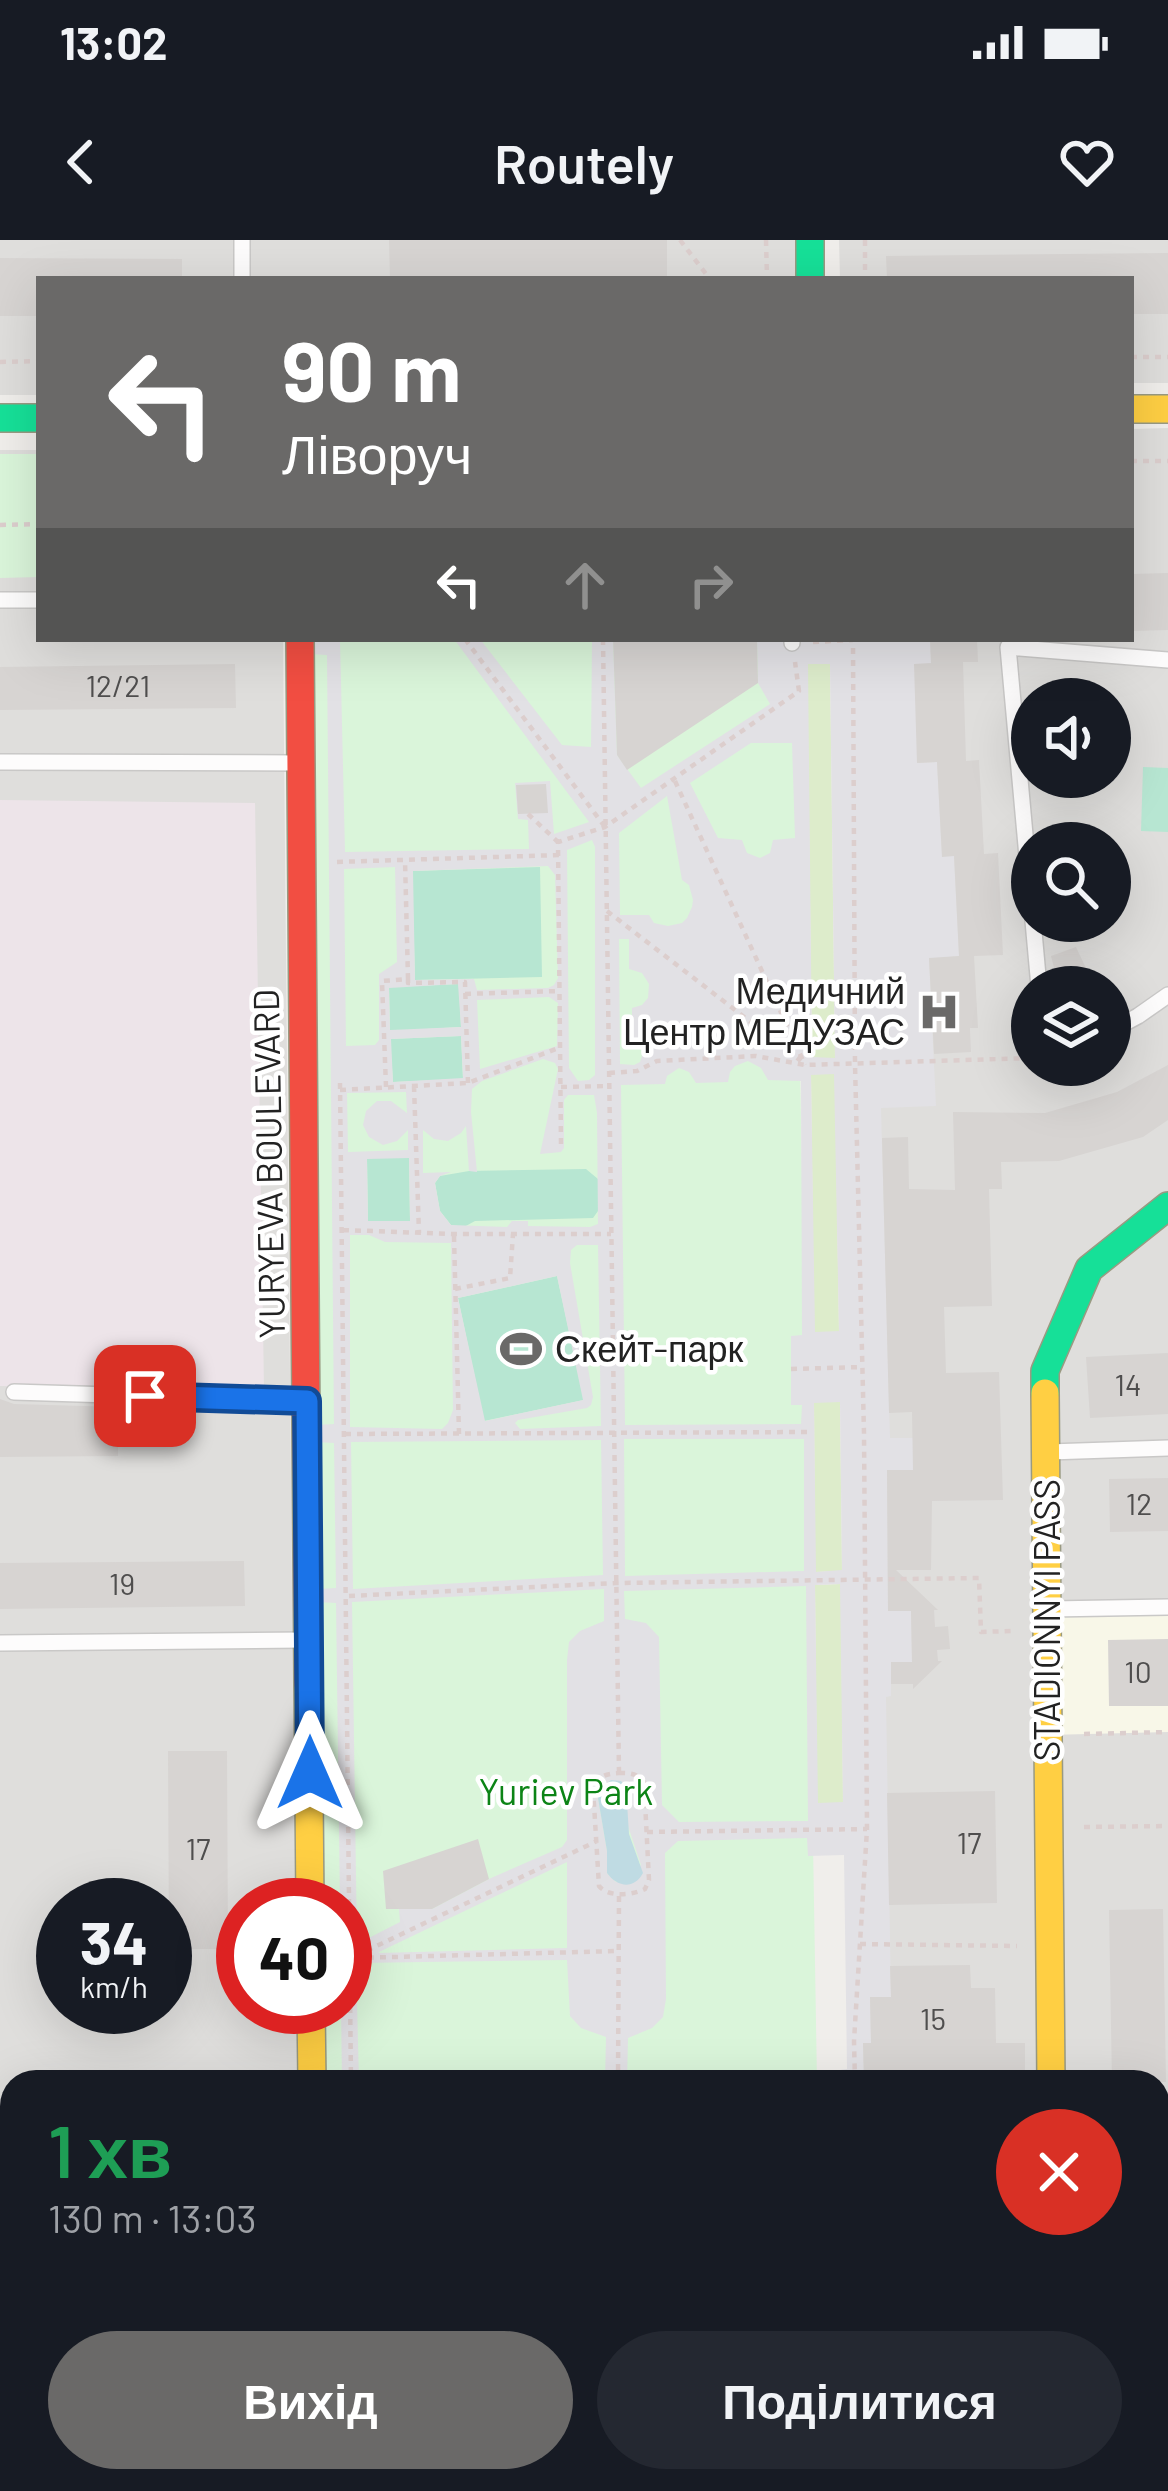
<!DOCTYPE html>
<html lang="uk">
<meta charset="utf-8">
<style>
:root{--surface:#171b24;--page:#242831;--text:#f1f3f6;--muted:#9ea1a6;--accent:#6a6968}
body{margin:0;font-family:Barlow,sans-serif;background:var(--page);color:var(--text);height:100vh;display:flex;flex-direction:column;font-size:45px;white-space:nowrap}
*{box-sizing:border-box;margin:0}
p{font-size:39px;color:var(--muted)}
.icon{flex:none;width:66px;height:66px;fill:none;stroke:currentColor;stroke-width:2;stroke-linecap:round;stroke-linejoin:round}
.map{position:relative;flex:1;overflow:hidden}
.side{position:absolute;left:0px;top:1830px;width:1170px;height:423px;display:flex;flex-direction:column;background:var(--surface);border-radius:36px 36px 0 0;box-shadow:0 12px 48px #0002}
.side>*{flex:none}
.hud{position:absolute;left:36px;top:36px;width:1098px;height:366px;border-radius:0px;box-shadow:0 12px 48px #0002;background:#6a6968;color:#fff;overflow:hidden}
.fabs{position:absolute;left:1011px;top:438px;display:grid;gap:24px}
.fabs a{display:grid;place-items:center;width:120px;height:120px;border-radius:50%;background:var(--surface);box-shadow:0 12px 48px #0002;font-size:60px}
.speed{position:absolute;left:36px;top:1638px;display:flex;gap:24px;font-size:60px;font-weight:700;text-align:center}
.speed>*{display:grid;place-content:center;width:156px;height:156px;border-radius:50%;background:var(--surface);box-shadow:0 12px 48px #0002;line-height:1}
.speed small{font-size:30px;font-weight:400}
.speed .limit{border:18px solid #d22;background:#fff;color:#111}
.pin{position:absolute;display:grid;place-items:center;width:102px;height:102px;color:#fff;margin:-51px;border-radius:24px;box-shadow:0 6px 18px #0006}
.me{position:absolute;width:132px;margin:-66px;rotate:0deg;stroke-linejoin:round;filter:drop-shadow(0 0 9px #0008)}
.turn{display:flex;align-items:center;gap:42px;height:252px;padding:0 48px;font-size:54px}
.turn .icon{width:156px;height:156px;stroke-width:2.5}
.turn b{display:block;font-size:84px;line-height:102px}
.lanes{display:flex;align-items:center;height:114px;padding:0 48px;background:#0003;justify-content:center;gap:60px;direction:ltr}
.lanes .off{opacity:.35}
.round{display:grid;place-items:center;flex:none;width:126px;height:126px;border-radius:63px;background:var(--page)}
.summary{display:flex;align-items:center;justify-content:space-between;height:204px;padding:0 48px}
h1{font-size:72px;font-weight:600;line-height:90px;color:#1e9e55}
.primary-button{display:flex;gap:24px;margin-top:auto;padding:24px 48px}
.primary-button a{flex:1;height:138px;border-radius:72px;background:var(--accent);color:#fff;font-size:48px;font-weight:600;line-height:138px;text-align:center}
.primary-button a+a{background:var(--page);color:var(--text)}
.status{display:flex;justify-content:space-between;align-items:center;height:84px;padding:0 60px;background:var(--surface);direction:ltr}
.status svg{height:33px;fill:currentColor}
header{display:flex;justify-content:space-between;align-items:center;height:156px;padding:0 48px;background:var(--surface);font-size:54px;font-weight:600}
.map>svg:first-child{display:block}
</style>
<div class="status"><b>13:02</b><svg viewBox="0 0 49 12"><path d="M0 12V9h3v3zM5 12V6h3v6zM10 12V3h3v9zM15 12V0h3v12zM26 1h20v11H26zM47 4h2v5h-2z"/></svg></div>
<header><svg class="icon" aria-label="back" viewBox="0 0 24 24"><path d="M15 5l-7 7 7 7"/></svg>Routely<svg class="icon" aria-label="heart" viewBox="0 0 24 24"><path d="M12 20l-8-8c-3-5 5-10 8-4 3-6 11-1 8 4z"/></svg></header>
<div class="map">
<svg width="1168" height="2251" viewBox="0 0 1168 2251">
<rect width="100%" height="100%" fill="#f0eeeb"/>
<path fill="#dfdedc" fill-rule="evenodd" d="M0,0H799V39H39V155H0Z
M839,0H1168V143H1131V39H840Z
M1168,188V2251H864V2241H1158V1842H859L841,399H1131V189ZM1032,459H1110V537H1032ZM1032,603H1110V681H1032ZM1032,747H1110V825H1032Z
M0,210H39V399H283L295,1665H243V1767H296L297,1842H12V2241H301V2251H0ZM63,1665H165V1767H63Z"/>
<path fill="#ede4e9" d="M0,560L255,563L264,1150L0,1146Z"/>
<path fill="#f8f7e8" d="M1168,1367V1492L1048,1495L1047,1369Z"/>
<path fill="#ddeccb" d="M807,424H830L835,818H812Z
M811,834H835L839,1092H814Z
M814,1162H840L842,1331L815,1332Z
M841,1344L843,1563H817L815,1345Z"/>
<path fill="#daf5da" d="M0,214H39V337L0,338Z
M310,399H793L817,1842H323L322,1767H345V1665H321Z
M330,2241H824V2251H330Z"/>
<path fill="#b7e6d2" d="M1143,527L1168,528V592L1141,591Z
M540,627L542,737L415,740L412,631Z
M459,744L461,787L390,791L389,747Z
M461,796L463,839L393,842L390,799Z
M409,917L410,981L368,982L367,918Z
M586,929L598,939V971L593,978L475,981L464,987L451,985L440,971L435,943L440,936L469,931Z
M557,1036L584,1160L484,1181L458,1058Z"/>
<path fill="#e2e1e5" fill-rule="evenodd" d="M309,399H340L345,612L529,609L528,580L518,579L515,543L550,541L554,594L589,582L454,399H480L562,505L591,507L592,399H613L617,515L641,548L770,464L758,443L757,399H930L931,423L918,523L937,522L942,616H954L959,716L929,719L936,866L881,868L890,1198H913V1230H887L888,1370L911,1371L912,1422H891V1456L886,1457L891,1757H870L871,1803L863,1804L864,1842H825L833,1831L847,1829L844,1615L808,1616L807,1598L678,1601L665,1613L666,1759L663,1777L652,1788L628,1798L627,1842H605L606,1797L581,1788L570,1776L567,1720L356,1723L359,1842H342L341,1767H345V1665H340L336,1363L318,1362V1349L336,1348L334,1203L316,1202V1185L334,1184L327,415L309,414ZM808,424H830L835,818L812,817ZM751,503H792L795,598L773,600L770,613L760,618L747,613L742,600L718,598L690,543ZM667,556L682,640L689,645L693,660L692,667L687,678L682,683L668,686L654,683L649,675H620L619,593ZM592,600L595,607V835L589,840L578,841L569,828L567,610ZM548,626L555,635L558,738L554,745L548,748L477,750L474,739L415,740L413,631ZM395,627L397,722L379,734V800L375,805L346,806L344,629ZM619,699H629V729L642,733L649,744L648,758L642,765L632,768V797L638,800L644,810L640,822L634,825L620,824ZM458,744L461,787L390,790L389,748ZM549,757L558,763L557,806L480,829L477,760ZM461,796L463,838L393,842L391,799ZM543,819L555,823L558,829L540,914L561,912L564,908V860L568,855H594L597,873L598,984L590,987L528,986V981H512L507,987L451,985L440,971L435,943L440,936L451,932L423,933V890L434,899L448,901L461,893L466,886L469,931L477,932L471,872L472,849L482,841ZM748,821L761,828L768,840L801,841L802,1095L791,1096V1165H802L801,1184L625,1185L621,845L665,844L667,836L679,828L689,832L696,843L728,842L730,832L735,826ZM834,834L839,1091L815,1092L811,835ZM406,852L407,873L391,861H377L366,871L363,885L369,897L383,905L397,901L408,890V910L348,912L347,853ZM409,918L410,981H368L367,919ZM350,995H369L385,1002L451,1003L453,1170L448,1183L442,1189L350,1187ZM577,1005H598L601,1186L520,1189L515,1183L518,1180L587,1168L591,1165L593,1157L570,1023L571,1010ZM557,1036L583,1160L485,1181L458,1058ZM840,1162L842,1330L816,1332L814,1163ZM624,1199H804V1331L625,1336ZM601,1200L603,1335L353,1349L351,1202ZM840,1344L843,1562L818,1563L815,1345ZM806,1346L808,1581L679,1582L662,1565L659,1397L646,1383L625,1379L624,1351ZM604,1349V1381L580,1391L569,1402L567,1420V1600L562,1607L491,1638L432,1669H399L400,1682L357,1704L352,1362ZM598,1558L628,1586L641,1625L616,1642L607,1633V1611ZM567,1622V1708L379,1713V1712Z"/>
<path fill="#bfdbe3" d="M611,1540L621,1541L626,1547L629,1594L643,1633C634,1650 617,1647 607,1633V1611L598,1558L600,1549Z"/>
<path fill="#d7d4d2" d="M389,0H667V39H390Z
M1168,13V74H1131V39H887L886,16Z
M0,18L182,19V39H39V76H0Z
M1168,333V390L1131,391V334Z
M613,399H757L758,443L627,530L617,515Z
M930,399H977L978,422H963L966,521L979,520L984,614L998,613L1003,715L974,716L978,788H970L971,812L934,814L929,718L959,716L954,616L942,617L937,522L917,523L914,424L931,423Z
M235,424L236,468L0,470V427Z
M546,544L548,573L518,574L516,545Z
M1076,707L1093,743L1080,747H1059L1051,716Z
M1168,825V880L1143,897L1059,921L1001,922L1002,949H989L992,1066L944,1067L946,1133L999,1132L1003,1260L932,1261L931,1330H896L938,1370H934L935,1387L948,1386L950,1409L937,1410L938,1421H942L913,1449V1444H891V1422H912L911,1371H888L887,1230H913L912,1172L889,1173L882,898L908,897L909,949L955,950L953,872L1045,873L1117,852Z
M1168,1113V1174L1090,1178L1086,1117Z
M0,1159L14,1164L118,1167V1216L0,1217Z
M1168,1238V1291L1110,1292L1109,1239Z
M244,1321L245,1366L0,1369V1323Z
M1168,1399V1466H1109L1108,1400Z
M168,1511H227L228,1709H169Z
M995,1551L997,1663L889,1665L887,1553Z
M478,1599L489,1639L432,1669H386L383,1631Z
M1163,1669L1166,1842H1112L1109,1670Z
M970,1725L971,1748H995L996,1803H1025V1842H864L863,1803H871L870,1757H891L890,1726Z"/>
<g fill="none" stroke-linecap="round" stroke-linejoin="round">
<g stroke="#c9c8c7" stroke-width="18">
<path id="lane" d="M242,0V39
M0,360H39
M792,399V403
M0,522L298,523
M1032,672L1008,407L1168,420
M1033,681L1039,747
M1110,791L1138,776L1168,755
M14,1152L305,1161
M1049,1212L1168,1208
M1050,1369L1168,1367
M0,1403L303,1400
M0,1912L12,1911
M0,2118H12
M1158,2179L1168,2178"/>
</g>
<g stroke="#c9c8c7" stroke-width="33">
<path id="street" d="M1053,2241V2251"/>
</g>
<g stroke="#999a82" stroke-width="30">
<path id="fast" d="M810,0V39
M0,178H39
M1045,1153V1131L1089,1029L1168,966"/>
</g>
<g stroke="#999a82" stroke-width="30">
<path id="slow" d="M1131,169H1168
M1045,1153L1051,1842
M308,1444L310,1665
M311,1767L312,1842
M316,2241V2251"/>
</g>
<g stroke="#999a82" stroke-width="30">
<path id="jam" d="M300,399L308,1444"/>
</g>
<path stroke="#dccecd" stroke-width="4.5" stroke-dasharray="6 6" stroke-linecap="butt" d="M680,0L710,39
M766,0L767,39
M865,0V39
M1131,117H1168
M0,122L39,121
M1131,221H1168
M0,285L39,284
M465,399L605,587
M603,399L619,1533
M813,402L853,400L855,824L864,1193L867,1589L854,1801L855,1842
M675,541L805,825
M528,574L558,602
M337,622L559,615
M607,671L801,821
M408,739V743L465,742L468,843
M465,754L560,751
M609,833L637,831L657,821L756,816L805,825L1032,818
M340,843L351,1842
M414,846L419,993
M386,847L382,741L408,739L405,620
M561,847L609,846
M340,850L468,843L561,807
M561,904L558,602L605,587L799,451L795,422
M343,990L454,994H611
M454,996L459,1194
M455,1049L510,1038L513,994
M791,1129L862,1127
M345,1194L808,1192
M349,1356L616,1343L979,1338L981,1392L1011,1391
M1084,1494L1168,1492
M619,1533C630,1533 637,1533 644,1542L649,1640L645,1649C633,1655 609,1658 599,1646L593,1548C600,1535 605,1534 619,1533Z
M1084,1587L1168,1586
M647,1592L867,1589
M860,1704L1017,1706
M356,1718L618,1711
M345,1721L597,1601
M618,1842L619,1654
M354,2241V2251
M362,2241L370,2251
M616,2241V2251
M872,2241V2251
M795,2251L804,2241"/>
<use href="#lane" stroke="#fdfcfc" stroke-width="15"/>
<use href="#street" stroke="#fdfcfc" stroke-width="30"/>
<use href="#fast" stroke="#16e098" stroke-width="27"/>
<use href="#slow" stroke="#ffcf43" stroke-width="27"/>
<use href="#jam" stroke="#f24e42" stroke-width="27"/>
</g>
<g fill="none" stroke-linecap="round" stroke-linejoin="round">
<g stroke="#114b97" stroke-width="30">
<path id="route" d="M145,1156L307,1161L310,1533"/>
</g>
<use href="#route" stroke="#1a73e8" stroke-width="21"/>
</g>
<defs>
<g id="hospital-bare" transform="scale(3.24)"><path d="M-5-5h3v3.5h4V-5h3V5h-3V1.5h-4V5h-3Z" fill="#6a6968" stroke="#fff" stroke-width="2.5" paint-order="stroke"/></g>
<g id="stadium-bare" transform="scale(3.24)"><path d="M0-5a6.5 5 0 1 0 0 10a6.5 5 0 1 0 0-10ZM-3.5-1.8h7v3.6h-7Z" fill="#6a6968" stroke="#fff" stroke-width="2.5" paint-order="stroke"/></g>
</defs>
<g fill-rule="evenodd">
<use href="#hospital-bare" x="939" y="772"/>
<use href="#stadium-bare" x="521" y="1109"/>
</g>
<g text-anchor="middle" stroke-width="9" stroke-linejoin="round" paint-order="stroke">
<g font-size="30" fill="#4f4e4e">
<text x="118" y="457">12/21</text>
<text x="1128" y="1156">14</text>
<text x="1139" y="1275">12</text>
<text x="122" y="1355">19</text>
<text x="1138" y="1443">10</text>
<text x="969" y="1614">17</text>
<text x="198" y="1620">17</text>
<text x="933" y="1790">15</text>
</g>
<g font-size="36" fill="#222" stroke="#fff" text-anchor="end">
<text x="905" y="764">Медичний<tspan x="905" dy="41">Центр МЕДУЗАС</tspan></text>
<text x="555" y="1122" text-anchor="start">Скейт-парк</text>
</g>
<g font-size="36" fill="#222" stroke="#fff">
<text transform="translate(269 924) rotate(-91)" y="13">YURYEVA BOULEVARD</text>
<text transform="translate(1047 1380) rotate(-90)" y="13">STADIONNYI PASS</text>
</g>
<g font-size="36" fill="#0c8416" stroke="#fff">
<text x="566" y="1565">Yuriev Park</text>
</g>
</g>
</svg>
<div class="fabs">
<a><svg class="icon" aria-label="sound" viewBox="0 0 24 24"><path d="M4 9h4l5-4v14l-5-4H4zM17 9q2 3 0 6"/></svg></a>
<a><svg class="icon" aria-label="search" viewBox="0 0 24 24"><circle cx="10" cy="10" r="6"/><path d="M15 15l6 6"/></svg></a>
<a><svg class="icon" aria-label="layers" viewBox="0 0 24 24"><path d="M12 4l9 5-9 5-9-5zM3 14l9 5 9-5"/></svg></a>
</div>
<div class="speed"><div>34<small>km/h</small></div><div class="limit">40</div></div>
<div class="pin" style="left:145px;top:1156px;background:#d93025"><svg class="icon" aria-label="arrive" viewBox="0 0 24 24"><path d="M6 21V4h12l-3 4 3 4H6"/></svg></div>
<svg class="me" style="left:310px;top:1533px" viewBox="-20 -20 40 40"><path d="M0-17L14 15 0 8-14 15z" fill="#1a73e8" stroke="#fff" stroke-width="4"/></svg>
<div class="hud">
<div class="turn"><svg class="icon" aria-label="left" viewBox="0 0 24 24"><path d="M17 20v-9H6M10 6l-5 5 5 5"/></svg><div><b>90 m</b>Ліворуч</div></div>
<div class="lanes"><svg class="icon" aria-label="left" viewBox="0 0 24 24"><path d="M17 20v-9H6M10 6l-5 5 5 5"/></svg><svg class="icon off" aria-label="ahead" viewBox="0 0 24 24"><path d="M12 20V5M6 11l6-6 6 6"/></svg><svg class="icon off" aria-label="right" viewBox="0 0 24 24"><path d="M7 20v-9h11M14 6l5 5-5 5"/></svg></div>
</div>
<section class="side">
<div class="summary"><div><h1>1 хв</h1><p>130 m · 13:03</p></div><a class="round" style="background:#d93025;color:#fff"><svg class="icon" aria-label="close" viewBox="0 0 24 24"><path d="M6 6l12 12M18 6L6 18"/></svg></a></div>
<div class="primary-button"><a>Вихід</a><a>Поділитися</a></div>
</section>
</div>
